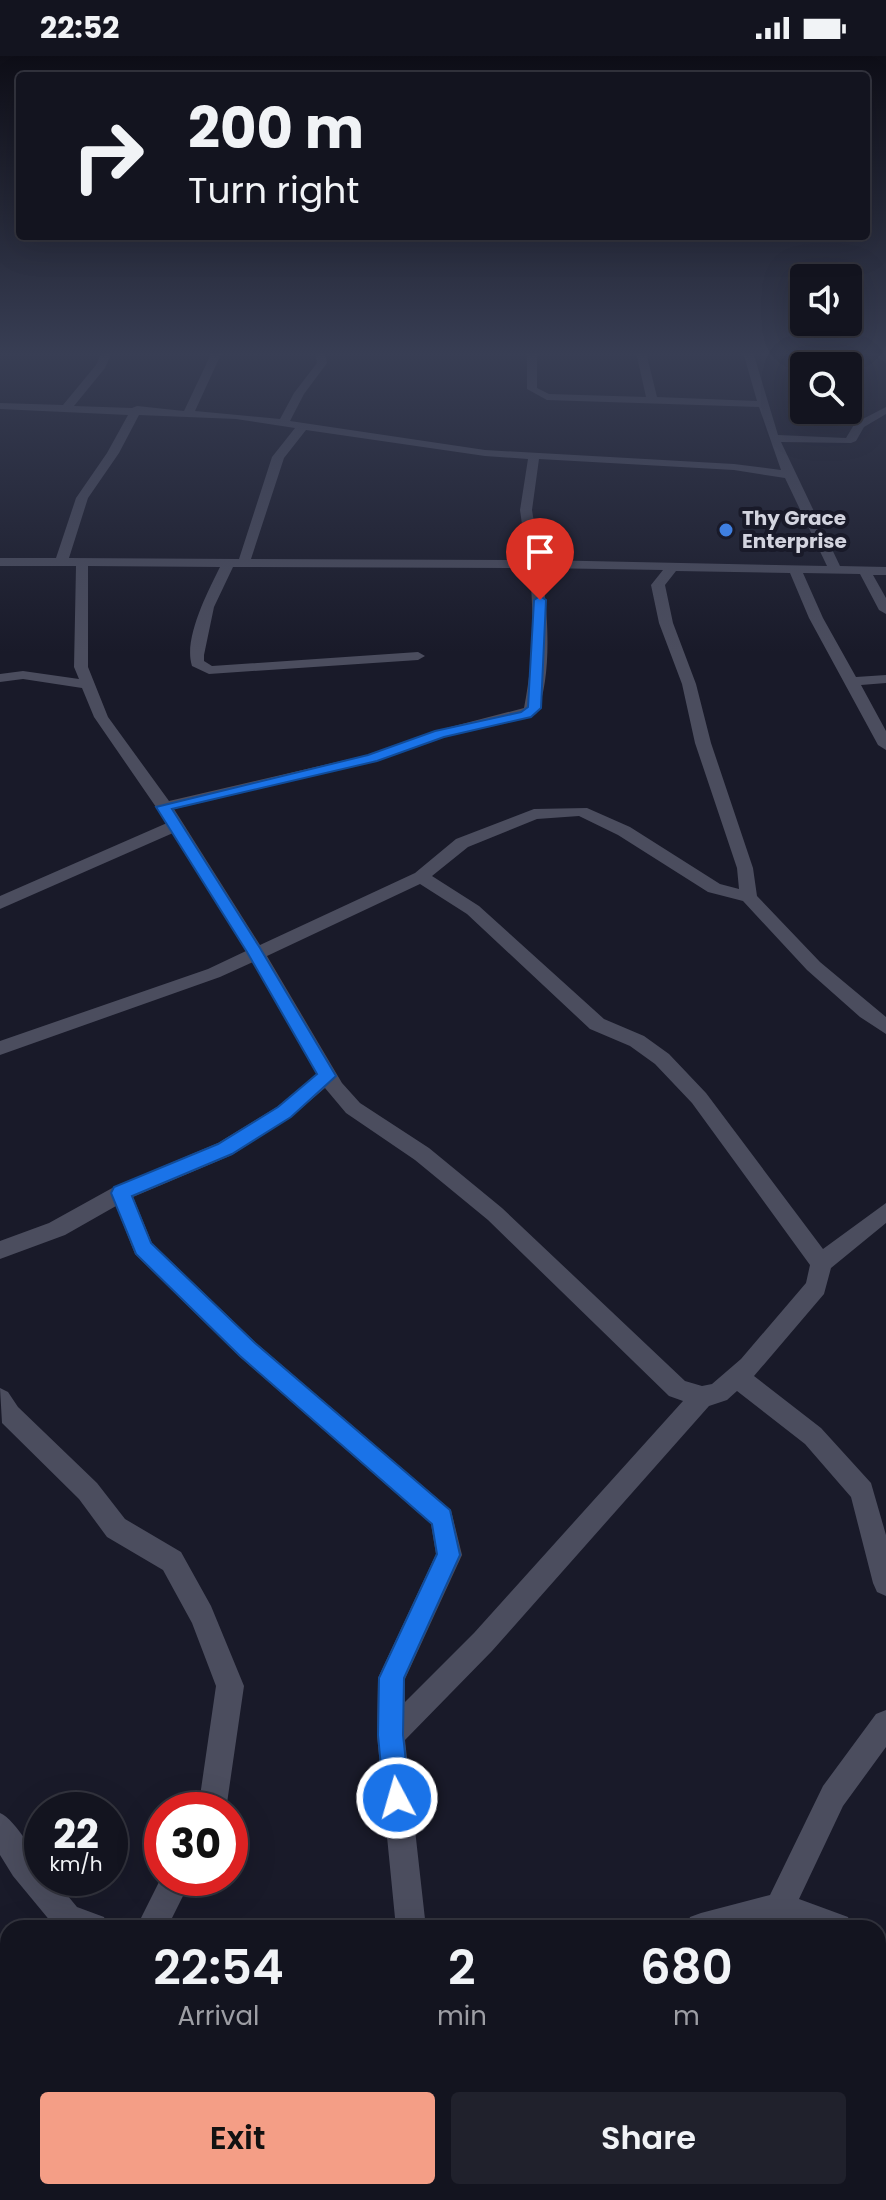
<!DOCTYPE html>
<style>
:root{--surface:#13141f;--page:#20212c;--text:#f1f3f6;--muted:#9d9ea4;--line:#32333d;--accent:#f49e86}
body{margin:0;font-family:Poppins,sans-serif;background:var(--page);color:var(--text);height:100vh;display:flex;flex-direction:column;font-size:30px;white-space:nowrap}
*{box-sizing:border-box;margin:0}
p{font-size:26px;color:var(--muted)}
.icon{flex:none;width:44px;height:44px;fill:none;stroke:currentColor;stroke-width:2;stroke-linecap:round;stroke-linejoin:round}
.map{position:relative;flex:1;overflow:hidden}
.side{position:absolute;left:0px;top:1864px;width:886px;height:280px;display:flex;flex-direction:column;background:var(--surface);border-radius:24px 24px 0 0;box-shadow:0 8px 32px #0002,0 0 0 2px var(--line)}
.side>*{flex:none}
.banner{position:absolute;left:16px;top:16px;width:854px;height:168px;border-radius:8px;box-shadow:0 8px 32px #0002,0 0 0 2px var(--line);background:#13141f;color:var(--text);overflow:hidden}
.controls{position:absolute;left:790px;top:208px;display:grid;gap:16px}
.controls a{display:grid;place-items:center;width:72px;height:72px;border-radius:8px;background:var(--surface);box-shadow:0 8px 32px #0002,0 0 0 2px var(--line);font-size:40px}
.speed{position:absolute;left:24px;top:1736px;display:flex;gap:16px;font-size:40px;font-weight:700;text-align:center}
.speed>*{display:grid;place-content:center;width:104px;height:104px;border-radius:50%;background:var(--surface);box-shadow:0 8px 32px #0002,0 0 0 2px var(--line);line-height:1}
.speed small{font-size:20px;font-weight:400}
.speed .limit{border:12px solid #d22;background:#fff;color:#111}
.pin{position:absolute;display:grid;place-items:center;width:68px;height:68px;color:#fff;margin:-82px -34px;border-radius:50% 50% 50% 0;rotate:-45deg;box-shadow:0 0 8px #0007}
.pin .icon{rotate:45deg}
.me{position:absolute;width:88px;margin:-44px;rotate:354deg;stroke-linejoin:round;filter:drop-shadow(0 0 6px #0008)}
.turn{display:flex;align-items:center;gap:28px;height:168px;padding:0 40px;font-size:36px}
.turn .icon{width:104px;height:104px;stroke-width:2.5}
.turn b{display:block;font-size:56px;line-height:68px}
.eta{display:flex;justify-content:space-evenly;align-items:center;height:136px;text-align:center}
.eta b{font-size:48px;font-weight:600;line-height:56px}
.primary-button{display:flex;gap:16px;margin-top:auto;padding:16px 40px}
.primary-button a{flex:1;height:92px;border-radius:8px;background:var(--accent);color:#111;font-size:32px;font-weight:600;line-height:92px;text-align:center}
.primary-button a+a{background:var(--page);color:var(--text)}
.status{display:flex;justify-content:space-between;align-items:center;height:56px;padding:0 40px;background:var(--surface);direction:ltr}
.status svg{height:22px;fill:currentColor}
.map>svg:first-child{display:block}
</style>
<div class="status"><b>22:52</b><svg viewBox="0 0 49 12"><path d="M0 12V9h3v3zM5 12V6h3v6zM10 12V3h3v9zM15 12V0h3v12zM26 1h20v11H26zM47 4h2v5h-2z"/></svg></div>
<div class="map">
<svg width="886" height="2144" viewBox="0 0 886 2144">
<rect width="100%" height="100%" fill="#191a29"/>
<g fill="none" stroke-linecap="round" stroke-linejoin="round">
<path fill="#4b4d5e" fill-rule="evenodd" d="M102,296H112L105,312L74,350L132,352L137,350L184,355L212,296H222L195,355L280,363L294,337L317,307L315,296H325L327,307L304,338L290,365L485,394L734,408L781,414L759,351L547,344L527,333V296H537V332L549,338L646,341L636,296H646L657,341L757,345L743,296H753L778,379L846,382L855,367L886,351V358L864,371L856,385L851,387L781,386L840,510L886,511V519H873L886,542V558L879,554L860,518L803,517L823,562L856,621L886,619V627L861,629L886,675V694L878,689L809,562L790,517L676,515L665,529L673,567L696,628L711,687L753,812L757,840L820,906L886,961V978L860,961L807,914L743,845L708,836L618,779L579,760L537,763L468,791L432,820L479,850L604,963L644,980L669,998L706,1037L823,1193L886,1147V1167L831,1212L824,1238L754,1320L821,1372L871,1427L886,1479V1540L877,1536L873,1527L851,1441L805,1388L737,1335L727,1344L709,1350L492,1595L405,1684L426,1872H396L377,1679L378,1622L436,1498L431,1468L239,1300L135,1198L116,1150L65,1179L0,1203V1185L49,1167L114,1131L218,1087L277,1051L317,1018L253,906L220,921L0,999V985L208,913L246,895L173,777L0,853V840L167,767L94,661L82,632L23,623L0,626V618L23,615L79,623L74,611L76,510H0V502H56L76,442L107,397L128,359L0,353V347L63,349L96,309ZM139,359L236,363L295,372L272,401L239,503L69,502L88,442L119,397ZM306,374L485,400L528,403L520,454L527,504L251,503L284,402ZM539,403L734,414L785,422L827,510L540,504L532,454ZM88,510L220,511C208,535 183,583 192,610L209,618L418,604L425,600L418,596L212,610L204,605V599L214,551L233,511L529,512C535,558 533,606 524,652L435,675L367,699L169,745L108,661L88,611ZM541,512L663,514L651,529L659,567L682,628L695,687L737,812L739,833L720,828L630,771L587,752L534,753L456,783L415,817L260,889L174,753L377,705L445,681L536,658C553,622 548,551 541,512ZM420,828L467,858L590,973L630,990L655,1008L692,1047L810,1209L806,1227L741,1303L712,1328L702,1330L685,1325L502,1152L429,1092L360,1047L342,1027L267,900ZM325,1032L346,1057L415,1104L488,1164L669,1340L683,1345L474,1577L405,1646V1623L462,1499L451,1454L255,1286L152,1187L133,1141L232,1099L291,1061Z
M871,296L886,299V307Z
M0,1332L8,1336L18,1351L97,1427L125,1463L181,1496L211,1550L244,1630L226,1754H198L216,1630L192,1567L163,1514L107,1481L79,1443L2,1367Z
M886,1654V1691L843,1750L799,1843L848,1861L852,1872H796L780,1866L757,1872H686L690,1861L701,1857L770,1839L823,1730L876,1658Z
M0,1757C15,1763 42,1806 42,1822H53L77,1851L104,1861L108,1872H56L13,1820L0,1799Z
M162,1820L192,1822L167,1872H136Z
M878,1883L886,1886V1918L878,1915Z
M78,2136H113L109,2144H74Z
M492,2136H526L529,2144H495Z"/>
</g>
<linearGradient id="sky" x2="0" y2="1"><stop stop-color="#0e0e17"/><stop offset="0.5" stop-color="#383e54"/><stop offset="1" stop-color="#383e54" stop-opacity="0"/></linearGradient>
<rect width="886" height="596" fill="url(#sky)"/>
<path fill="#1a73e8" stroke="#114b97" stroke-width="2" d="M540,540L546,544L541,652L531,661L444,681L377,705L172,753L260,892L336,1020L291,1061L232,1098L132,1140L151,1187L255,1287L450,1454L460,1499L404,1622L403,1679L410,1742L406,1751L397,1755L388,1751L384,1742L378,1679L379,1622L437,1498L432,1468L240,1300L136,1198L111,1137L114,1131L218,1088L278,1051L317,1018L247,896L156,751L368,699L435,675L521,656L528,651L534,544Z"/>
<circle fill="#3f7fe0" stroke="#191a29" stroke-width="3" cx="726" cy="474" r="8"/>
<g text-anchor="middle" stroke-width="8" stroke-linejoin="round" paint-order="stroke">
<g font-size="20" font-weight="bold" fill="#d3d4df" stroke="#191a29" text-anchor="start">
<text x="742" y="469">Thy Grace<tspan x="742" dy="23">Enterprise</tspan></text>
</g>
</g>
</svg>
<div class="controls">
<a><svg class="icon" aria-label="sound" viewBox="0 0 24 24"><path d="M4 9h4l5-4v14l-5-4H4zM17 9q2 3 0 6"/></svg></a>
<a><svg class="icon" aria-label="search" viewBox="0 0 24 24"><circle cx="10" cy="10" r="6"/><path d="M15 15l6 6"/></svg></a>
</div>
<div class="speed"><div>22<small>km/h</small></div><div class="limit">30</div></div>
<div class="pin" style="left:540px;top:544px;background:#d93025"><svg class="icon" aria-label="arrive" viewBox="0 0 24 24"><path d="M6 21V4h12l-3 4 3 4H6"/></svg></div>
<svg class="me" style="left:397px;top:1742px" viewBox="-20 -20 40 40"><circle r="17" fill="#1a73e8" stroke="#fff" stroke-width="3"/><path d="M0-11L8 9 0 5-8 9z" fill="#fff"/></svg>
<div class="banner">
<div class="turn"><svg class="icon" aria-label="right" viewBox="0 0 24 24"><path d="M7 20v-9h11M14 6l5 5-5 5"/></svg><div><b>200 m</b>Turn right</div></div>
</div>
<section class="side">
<div class="eta">
<div><b>22:54</b><p>Arrival</p></div>
<div><b>2</b><p>min</p></div>
<div><b>680</b><p>m</p></div>
</div>
<div class="primary-button"><a>Exit</a><a>Share</a></div>
</section>
</div>
